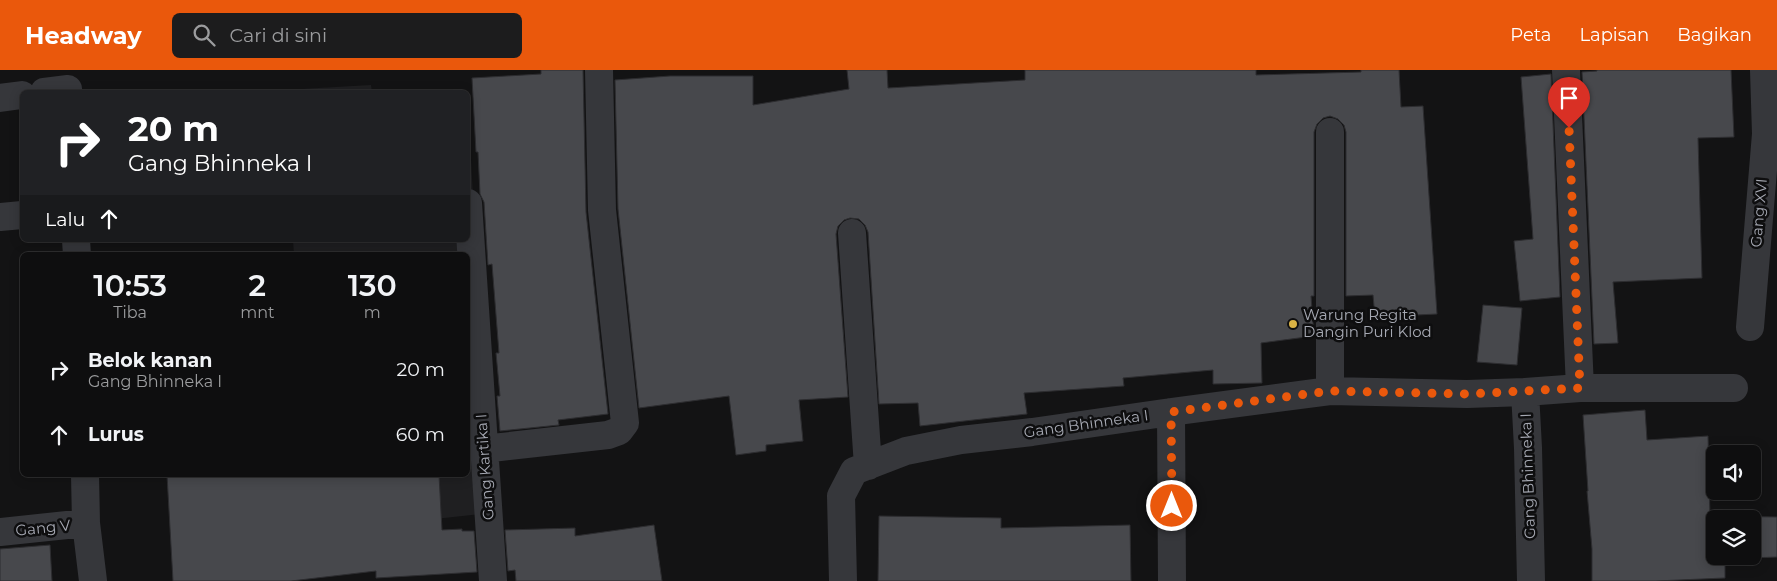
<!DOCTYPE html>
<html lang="id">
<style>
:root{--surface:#0e0e0f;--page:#1c1c1d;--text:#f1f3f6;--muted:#9b9c9e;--line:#2e2e2f;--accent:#ea580c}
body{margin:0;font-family:Montserrat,sans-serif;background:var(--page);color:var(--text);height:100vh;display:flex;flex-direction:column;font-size:19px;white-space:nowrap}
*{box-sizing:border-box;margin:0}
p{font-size:16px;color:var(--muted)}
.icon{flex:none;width:28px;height:28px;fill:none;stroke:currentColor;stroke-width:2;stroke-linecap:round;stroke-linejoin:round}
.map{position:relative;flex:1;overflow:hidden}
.sheet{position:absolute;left:20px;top:182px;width:450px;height:225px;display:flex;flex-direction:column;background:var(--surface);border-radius:8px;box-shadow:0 2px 12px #0003,0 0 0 1px var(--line)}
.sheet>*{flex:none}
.guide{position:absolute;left:20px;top:20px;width:450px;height:152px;border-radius:8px;box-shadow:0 2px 12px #0003,0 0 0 1px var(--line);background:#202124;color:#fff;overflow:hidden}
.tools{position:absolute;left:1706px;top:375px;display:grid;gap:10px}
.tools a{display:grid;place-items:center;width:55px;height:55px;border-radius:8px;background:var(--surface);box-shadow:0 2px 12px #0003,0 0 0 1px var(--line);font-size:25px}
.pin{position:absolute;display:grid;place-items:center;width:42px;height:42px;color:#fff;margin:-51px -21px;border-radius:50% 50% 50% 0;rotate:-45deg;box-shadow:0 0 5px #0007}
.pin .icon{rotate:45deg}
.me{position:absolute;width:55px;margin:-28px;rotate:0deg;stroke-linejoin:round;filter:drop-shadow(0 0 4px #0008)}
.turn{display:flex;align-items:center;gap:18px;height:105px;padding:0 25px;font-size:22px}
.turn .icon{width:65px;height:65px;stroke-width:2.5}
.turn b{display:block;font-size:35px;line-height:42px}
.then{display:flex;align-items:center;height:48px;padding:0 25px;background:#0003;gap:10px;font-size:19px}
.eta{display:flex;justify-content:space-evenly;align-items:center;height:85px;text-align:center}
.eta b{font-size:30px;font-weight:600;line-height:35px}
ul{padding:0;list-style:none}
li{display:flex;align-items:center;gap:15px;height:65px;padding:0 25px}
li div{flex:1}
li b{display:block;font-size:19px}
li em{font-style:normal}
header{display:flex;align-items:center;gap:30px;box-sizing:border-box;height:70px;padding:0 25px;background:var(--accent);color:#fff}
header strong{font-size:24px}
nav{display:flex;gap:28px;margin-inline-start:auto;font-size:18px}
.search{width:350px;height:45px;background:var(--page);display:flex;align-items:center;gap:12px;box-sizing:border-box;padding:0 18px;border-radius:8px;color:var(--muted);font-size:19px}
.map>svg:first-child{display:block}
</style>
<header>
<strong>Headway</strong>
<div class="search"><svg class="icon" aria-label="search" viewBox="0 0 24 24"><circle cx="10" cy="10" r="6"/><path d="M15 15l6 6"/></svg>Cari di sini</div>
<nav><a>Peta</a><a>Lapisan</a><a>Bagikan</a></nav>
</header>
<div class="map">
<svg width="1777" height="511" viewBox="0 0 1777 511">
<rect width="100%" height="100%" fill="#131314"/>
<path fill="#1f1f21" d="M371,15L372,22H283V20Z
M468,33L490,443L343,459L308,405H468V185H294L293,170H468Z"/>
<path fill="#47484c" stroke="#2d2d30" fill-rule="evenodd" d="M541,0H583L586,142L608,344L558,350L559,355L500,361L497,326H500L496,283H499L492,194L488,195L484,132L480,124L478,82H476L472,8L541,4Z
M847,0H887L888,18L1025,10V0H1256V5L1361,2V0H1399L1401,37L1423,36L1437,244L1375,247L1373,225L1346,226V62L1344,55L1338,49L1330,46L1323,48L1317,54L1314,62V226H1311L1314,266L1261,273L1262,313L1213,314V300L1123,308L1124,316L1024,323L1027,344L920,356L918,333L879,334L868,162L865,155L859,149L850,148L844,150L838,156L836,164L848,327L799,330L803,371L766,375V381L736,385L729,326L639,338L618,139L615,10L670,6H753V35L849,19Z
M1597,0H1731L1734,67L1698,68L1702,208L1613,212L1618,273L1594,274L1582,2L1597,1Z
M1551,4L1560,227L1520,231L1514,171L1533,169L1521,7Z
M1483,235L1522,238L1517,295L1477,292Z
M1645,340L1647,370L1708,366L1710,446L1777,447V487L1725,489V508L1656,511H1592V479L1587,421H1588L1583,345ZM1715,449H1752V486H1715Z
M167,405H439L442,460L462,459V461H474L477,502L376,508V501L291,511H173Z
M879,446L1001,448V458L1130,455L1131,511H878Z
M654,455L662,511H516L515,500L508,501L505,460L575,458V466Z
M50,475L52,511H0V479Z"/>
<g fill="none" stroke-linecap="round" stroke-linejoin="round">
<path stroke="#36373b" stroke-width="28" d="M1566,0L1580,318
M44,22L68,19
M0,28L22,25
M1330,62V321
M468,133L493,511
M0,147L22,145
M852,163L868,396
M76,170L77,185
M1750,257L1766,64L1764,0
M1525,322L1580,318H1734
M1171,342L1172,511
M483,379L608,365L619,361L625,353L602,140L599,0
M85,405L86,453L93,511
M0,462L86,453
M843,511L841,426L854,401L906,381L961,370L1032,362L1171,342L1330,321L1467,324L1525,322L1528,378L1531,511"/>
</g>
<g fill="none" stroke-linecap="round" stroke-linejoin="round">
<path stroke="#ea580c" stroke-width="9" stroke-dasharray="0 16.2" d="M1172,436L1171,342L1330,321L1468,324L1580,318L1569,58"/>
</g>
<circle fill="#dab345" stroke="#0e0e0f" stroke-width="2" cx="1293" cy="254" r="5"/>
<g text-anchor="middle" stroke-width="5" stroke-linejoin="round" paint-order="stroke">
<g font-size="15" fill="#a6a9b3" stroke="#0e0e0f">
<text transform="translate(1759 143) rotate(-85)" y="5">Gang XVI</text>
<text transform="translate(1086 354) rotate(-8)" y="5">Gang Bhinneka I</text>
<text transform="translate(485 397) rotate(-94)" y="5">Gang Kartika I</text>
<text transform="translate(1528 406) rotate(-92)" y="5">Gang Bhinneka I</text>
<text transform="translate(43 458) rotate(-6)" y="5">Gang V</text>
</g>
<g font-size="15" fill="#a6a9b3" stroke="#0e0e0f" text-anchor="start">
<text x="1303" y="250">Warung Regita<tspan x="1303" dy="17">Dangin Puri Klod</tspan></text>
</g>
</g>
</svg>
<div class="tools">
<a><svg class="icon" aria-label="sound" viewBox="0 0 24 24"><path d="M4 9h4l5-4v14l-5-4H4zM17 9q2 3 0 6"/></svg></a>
<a><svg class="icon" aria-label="layers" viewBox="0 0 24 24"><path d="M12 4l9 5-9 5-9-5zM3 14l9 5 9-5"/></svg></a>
</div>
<div class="pin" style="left:1569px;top:58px;background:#d93025"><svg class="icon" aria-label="arrive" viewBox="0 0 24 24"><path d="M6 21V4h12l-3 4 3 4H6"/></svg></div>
<svg class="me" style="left:1172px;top:436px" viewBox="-20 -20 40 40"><circle r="17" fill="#ea580c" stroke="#fff" stroke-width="3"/><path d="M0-11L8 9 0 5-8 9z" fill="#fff"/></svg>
<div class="guide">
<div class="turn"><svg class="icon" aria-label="right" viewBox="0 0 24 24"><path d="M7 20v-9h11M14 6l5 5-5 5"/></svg><div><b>20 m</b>Gang Bhinneka I</div></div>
<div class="then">Lalu<svg class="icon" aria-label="ahead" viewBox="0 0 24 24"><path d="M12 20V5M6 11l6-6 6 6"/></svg></div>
</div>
<section class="sheet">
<div class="eta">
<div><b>10:53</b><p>Tiba</p></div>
<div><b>2</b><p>mnt</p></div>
<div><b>130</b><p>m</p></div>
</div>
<ul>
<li><svg class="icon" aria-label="right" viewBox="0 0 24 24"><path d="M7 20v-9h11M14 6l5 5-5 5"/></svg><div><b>Belok kanan</b><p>Gang Bhinneka I</p></div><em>20 m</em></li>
<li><svg class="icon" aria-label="ahead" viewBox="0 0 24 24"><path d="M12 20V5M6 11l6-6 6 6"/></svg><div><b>Lurus</b></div><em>60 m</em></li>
</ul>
</section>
</div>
